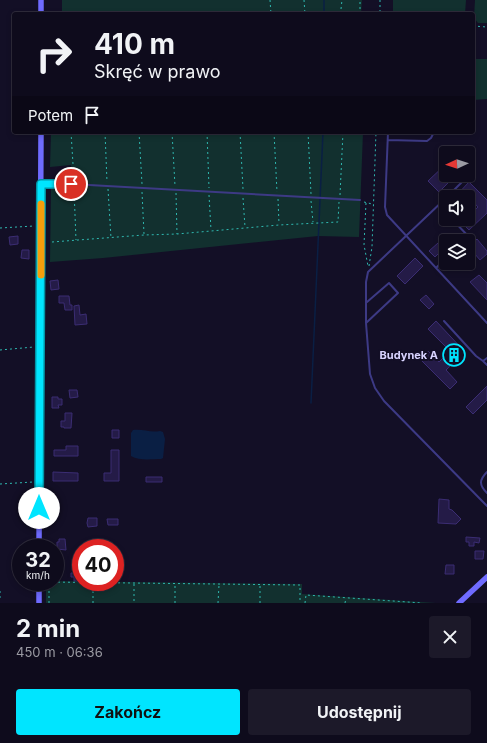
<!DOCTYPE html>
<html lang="pl">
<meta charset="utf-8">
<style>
:root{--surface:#0e0b1c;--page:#1c1929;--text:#f1f3f6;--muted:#9b9ba3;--line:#2e2b3b;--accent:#00e5ff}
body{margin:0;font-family:Inter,sans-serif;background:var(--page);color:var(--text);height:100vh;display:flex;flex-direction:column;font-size:15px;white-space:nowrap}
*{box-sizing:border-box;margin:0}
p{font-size:13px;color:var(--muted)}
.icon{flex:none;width:22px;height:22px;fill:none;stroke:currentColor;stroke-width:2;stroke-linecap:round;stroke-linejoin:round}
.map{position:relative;height:603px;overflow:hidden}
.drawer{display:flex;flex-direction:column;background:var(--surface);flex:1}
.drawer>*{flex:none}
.banner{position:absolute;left:12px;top:12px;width:463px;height:122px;border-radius:4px;box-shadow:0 2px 6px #0003,0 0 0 1px var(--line);background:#0e0b1c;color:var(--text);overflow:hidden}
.needle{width:26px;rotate:267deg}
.tools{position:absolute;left:439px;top:146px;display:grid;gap:8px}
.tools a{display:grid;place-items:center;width:36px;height:36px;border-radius:4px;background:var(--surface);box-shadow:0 2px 6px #0003,0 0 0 1px var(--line);font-size:20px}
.speed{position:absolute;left:12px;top:539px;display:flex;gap:8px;font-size:20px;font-weight:700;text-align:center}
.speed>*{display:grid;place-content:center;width:52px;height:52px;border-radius:50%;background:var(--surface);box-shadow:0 2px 6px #0003,0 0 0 1px var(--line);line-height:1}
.speed small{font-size:10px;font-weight:400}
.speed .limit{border:6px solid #d22;background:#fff;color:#111}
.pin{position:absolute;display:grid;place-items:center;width:34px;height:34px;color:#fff;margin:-17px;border:2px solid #fff;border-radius:50%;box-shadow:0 1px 4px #0007}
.me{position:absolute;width:44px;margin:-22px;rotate:0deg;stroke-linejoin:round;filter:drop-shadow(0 0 3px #0008)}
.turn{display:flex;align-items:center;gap:14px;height:84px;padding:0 16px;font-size:18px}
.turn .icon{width:52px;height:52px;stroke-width:2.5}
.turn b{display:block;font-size:28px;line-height:34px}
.then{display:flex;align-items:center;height:38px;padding:0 16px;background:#0003;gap:8px;font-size:15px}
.round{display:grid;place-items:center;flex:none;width:42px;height:42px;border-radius:4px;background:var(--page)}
.overview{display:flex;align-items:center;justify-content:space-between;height:68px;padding:0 16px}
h1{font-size:24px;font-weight:700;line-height:30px}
.cta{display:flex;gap:8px;margin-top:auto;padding:8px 16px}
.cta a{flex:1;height:46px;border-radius:4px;background:var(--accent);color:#111;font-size:16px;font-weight:700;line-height:46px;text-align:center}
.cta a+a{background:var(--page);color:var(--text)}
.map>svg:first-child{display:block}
</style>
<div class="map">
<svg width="487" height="603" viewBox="0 0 487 603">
<rect width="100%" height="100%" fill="#130f26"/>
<path fill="#12302f" d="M62,0H362L361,14H62Z
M393,0H466L465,14H393Z
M475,0H487V23H478L474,18Z
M473,59H487V99L473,100Z
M51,132H363L359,237L318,236L103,258L50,262L51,187H70L71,184V165L50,167Z
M55,581L302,584V594L436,603H46V582H55Z"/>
<path fill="#0a1f44" d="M133,430C144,429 150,433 160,431L163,432L165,439L163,458L161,459C152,459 139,461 131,456V433Z"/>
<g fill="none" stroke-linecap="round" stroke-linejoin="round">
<path stroke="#0a1f44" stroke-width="1.5" d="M324,14V0
M311,403L323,132"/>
</g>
<path fill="#241b47" stroke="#3b2d73" d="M446,164V175H456L439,192L428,181Z
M469,182L487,200V213L469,230L458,219H468V217L478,207L466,194L462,197H455Z
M18,236V244L10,245L9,237Z
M477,239L487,251V254L480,260L469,247Z
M438,243L443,249L435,257L429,251Z
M22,250H29V259L21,258Z
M415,258L423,266L405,284L397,276Z
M479,275L487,283V300L470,282Z
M58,280L59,289L51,290L50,281Z
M426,295L434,304L429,309L420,300Z
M59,296H69L70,305H72V310H65L64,303H59Z
M79,305L80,315L86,314L87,324L75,325L74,306Z
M436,321L465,352L446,370L457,382L450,389L420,359L428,351L439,362L450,351L428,329Z
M487,386V400L473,414L466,407Z
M69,390H77L78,397L70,398Z
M52,397H58V399H62V405H58L59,408H52Z
M65,413H72L71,428H64V427H61V421H65Z
M112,430H119V438H112Z
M66,446H78V456H54V450H66Z
M111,450H119V481H104V473H111Z
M53,472L78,473V481H53Z
M146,477H162V482H146Z
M439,499L449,500V509L452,510L461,519L456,524L438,523Z
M88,518H97V526L88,527L87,523Z
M107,519H118V525H108Z
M466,537L480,538L479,543L474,542V546H469V542H466Z
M59,539H65L66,550L57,549V542H59Z
M475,551H484L483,559H475Z
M74,560H81V581H74V577H71V573H74Z
M446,565H454V574H445Z"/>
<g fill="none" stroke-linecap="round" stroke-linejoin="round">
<path stroke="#2fb8b0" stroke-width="1" stroke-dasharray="2 3" stroke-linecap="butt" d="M270,0L271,14
M304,0L305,14
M380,0V14
M341,9L342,0
M360,14V0
M473,26L487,27
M71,132L74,180
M105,132L107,182
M139,132L142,184
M172,132L175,186
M207,132L209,188
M240,132L243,189
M274,132L277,192
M308,132L311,194
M74,189L76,240
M108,189L111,238
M142,192L144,234
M176,193L177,234
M209,195L211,230
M340,195L343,132
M243,198L245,227
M278,199L279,224
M311,201L313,222
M364,202L372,204
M366,203L364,245L368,266
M0,228L34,226
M52,242L144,235L177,234L279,225L338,222L339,202
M369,266L372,247L376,132
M0,350L34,347
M0,484L33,482
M134,584V603
M0,591V598
M49,603V582L300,585V603
M93,603V583
M175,603V584
M218,603L219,585
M260,603V585
M305,603L306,595L422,603
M345,603L346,598"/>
<path stroke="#3d3a85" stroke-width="2" d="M388,132L385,207L387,215L487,323
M388,140L427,141L431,138L434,132
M42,184H71L360,200
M447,197L468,176
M446,198L368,272L366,282V323L370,374L375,388L384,401L487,506
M439,204L446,212
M452,219L468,236L463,241
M436,268L446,258
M444,321L476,356L483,361
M366,323L398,293L389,283L367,302
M487,358L483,361L487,365
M487,472C479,480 479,485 487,493"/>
<path stroke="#6f6bff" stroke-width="5.5" d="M41,14V0
M39,548L41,132
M39,603V582
M459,603L487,577"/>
</g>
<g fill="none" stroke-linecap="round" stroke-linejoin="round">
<g stroke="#0095a6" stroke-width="10">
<path id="route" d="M39,508L41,184H71"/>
</g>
<use href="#route" stroke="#00e5ff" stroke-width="7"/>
<path stroke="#f59e0b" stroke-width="7" d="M41,275V204"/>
</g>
<defs>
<g id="building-ring" transform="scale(1.15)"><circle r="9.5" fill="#130f26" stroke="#00e5ff" stroke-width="1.5"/><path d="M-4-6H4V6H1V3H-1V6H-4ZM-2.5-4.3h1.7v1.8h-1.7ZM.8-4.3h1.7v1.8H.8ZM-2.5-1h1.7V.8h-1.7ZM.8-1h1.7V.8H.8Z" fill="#00e5ff"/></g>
</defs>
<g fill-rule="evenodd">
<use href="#building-ring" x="454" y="355"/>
</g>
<g text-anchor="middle" stroke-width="4" stroke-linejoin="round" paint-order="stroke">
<g font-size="11" font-weight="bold" fill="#d9d4ff" stroke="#130f26" text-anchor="end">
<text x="438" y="359">Budynek A</text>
</g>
</g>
</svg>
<div class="tools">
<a><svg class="needle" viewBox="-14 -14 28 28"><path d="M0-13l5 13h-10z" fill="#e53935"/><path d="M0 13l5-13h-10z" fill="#9b9ba3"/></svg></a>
<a><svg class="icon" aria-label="sound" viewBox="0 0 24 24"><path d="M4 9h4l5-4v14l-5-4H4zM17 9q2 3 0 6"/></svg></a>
<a><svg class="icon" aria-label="layers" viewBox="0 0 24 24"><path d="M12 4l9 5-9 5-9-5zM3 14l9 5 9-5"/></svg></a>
</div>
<div class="speed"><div>32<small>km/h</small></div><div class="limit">40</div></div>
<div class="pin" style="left:71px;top:184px;background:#d93025"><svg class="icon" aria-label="arrive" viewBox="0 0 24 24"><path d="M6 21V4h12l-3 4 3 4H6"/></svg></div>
<svg class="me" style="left:39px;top:508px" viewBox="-20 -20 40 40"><circle r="19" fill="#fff"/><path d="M0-13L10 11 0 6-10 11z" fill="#00e5ff"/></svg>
<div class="banner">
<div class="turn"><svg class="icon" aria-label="right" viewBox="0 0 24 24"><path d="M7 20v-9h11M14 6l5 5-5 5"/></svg><div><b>410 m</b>Skręć w prawo</div></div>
<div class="then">Potem<svg class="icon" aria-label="arrive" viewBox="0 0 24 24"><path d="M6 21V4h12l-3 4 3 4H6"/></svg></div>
</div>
</div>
<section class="drawer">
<div class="overview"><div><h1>2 min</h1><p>450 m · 06:36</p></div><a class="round"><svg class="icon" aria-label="close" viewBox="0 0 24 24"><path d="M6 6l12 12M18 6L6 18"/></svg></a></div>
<div class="cta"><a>Zakończ</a><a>Udostępnij</a></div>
</section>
